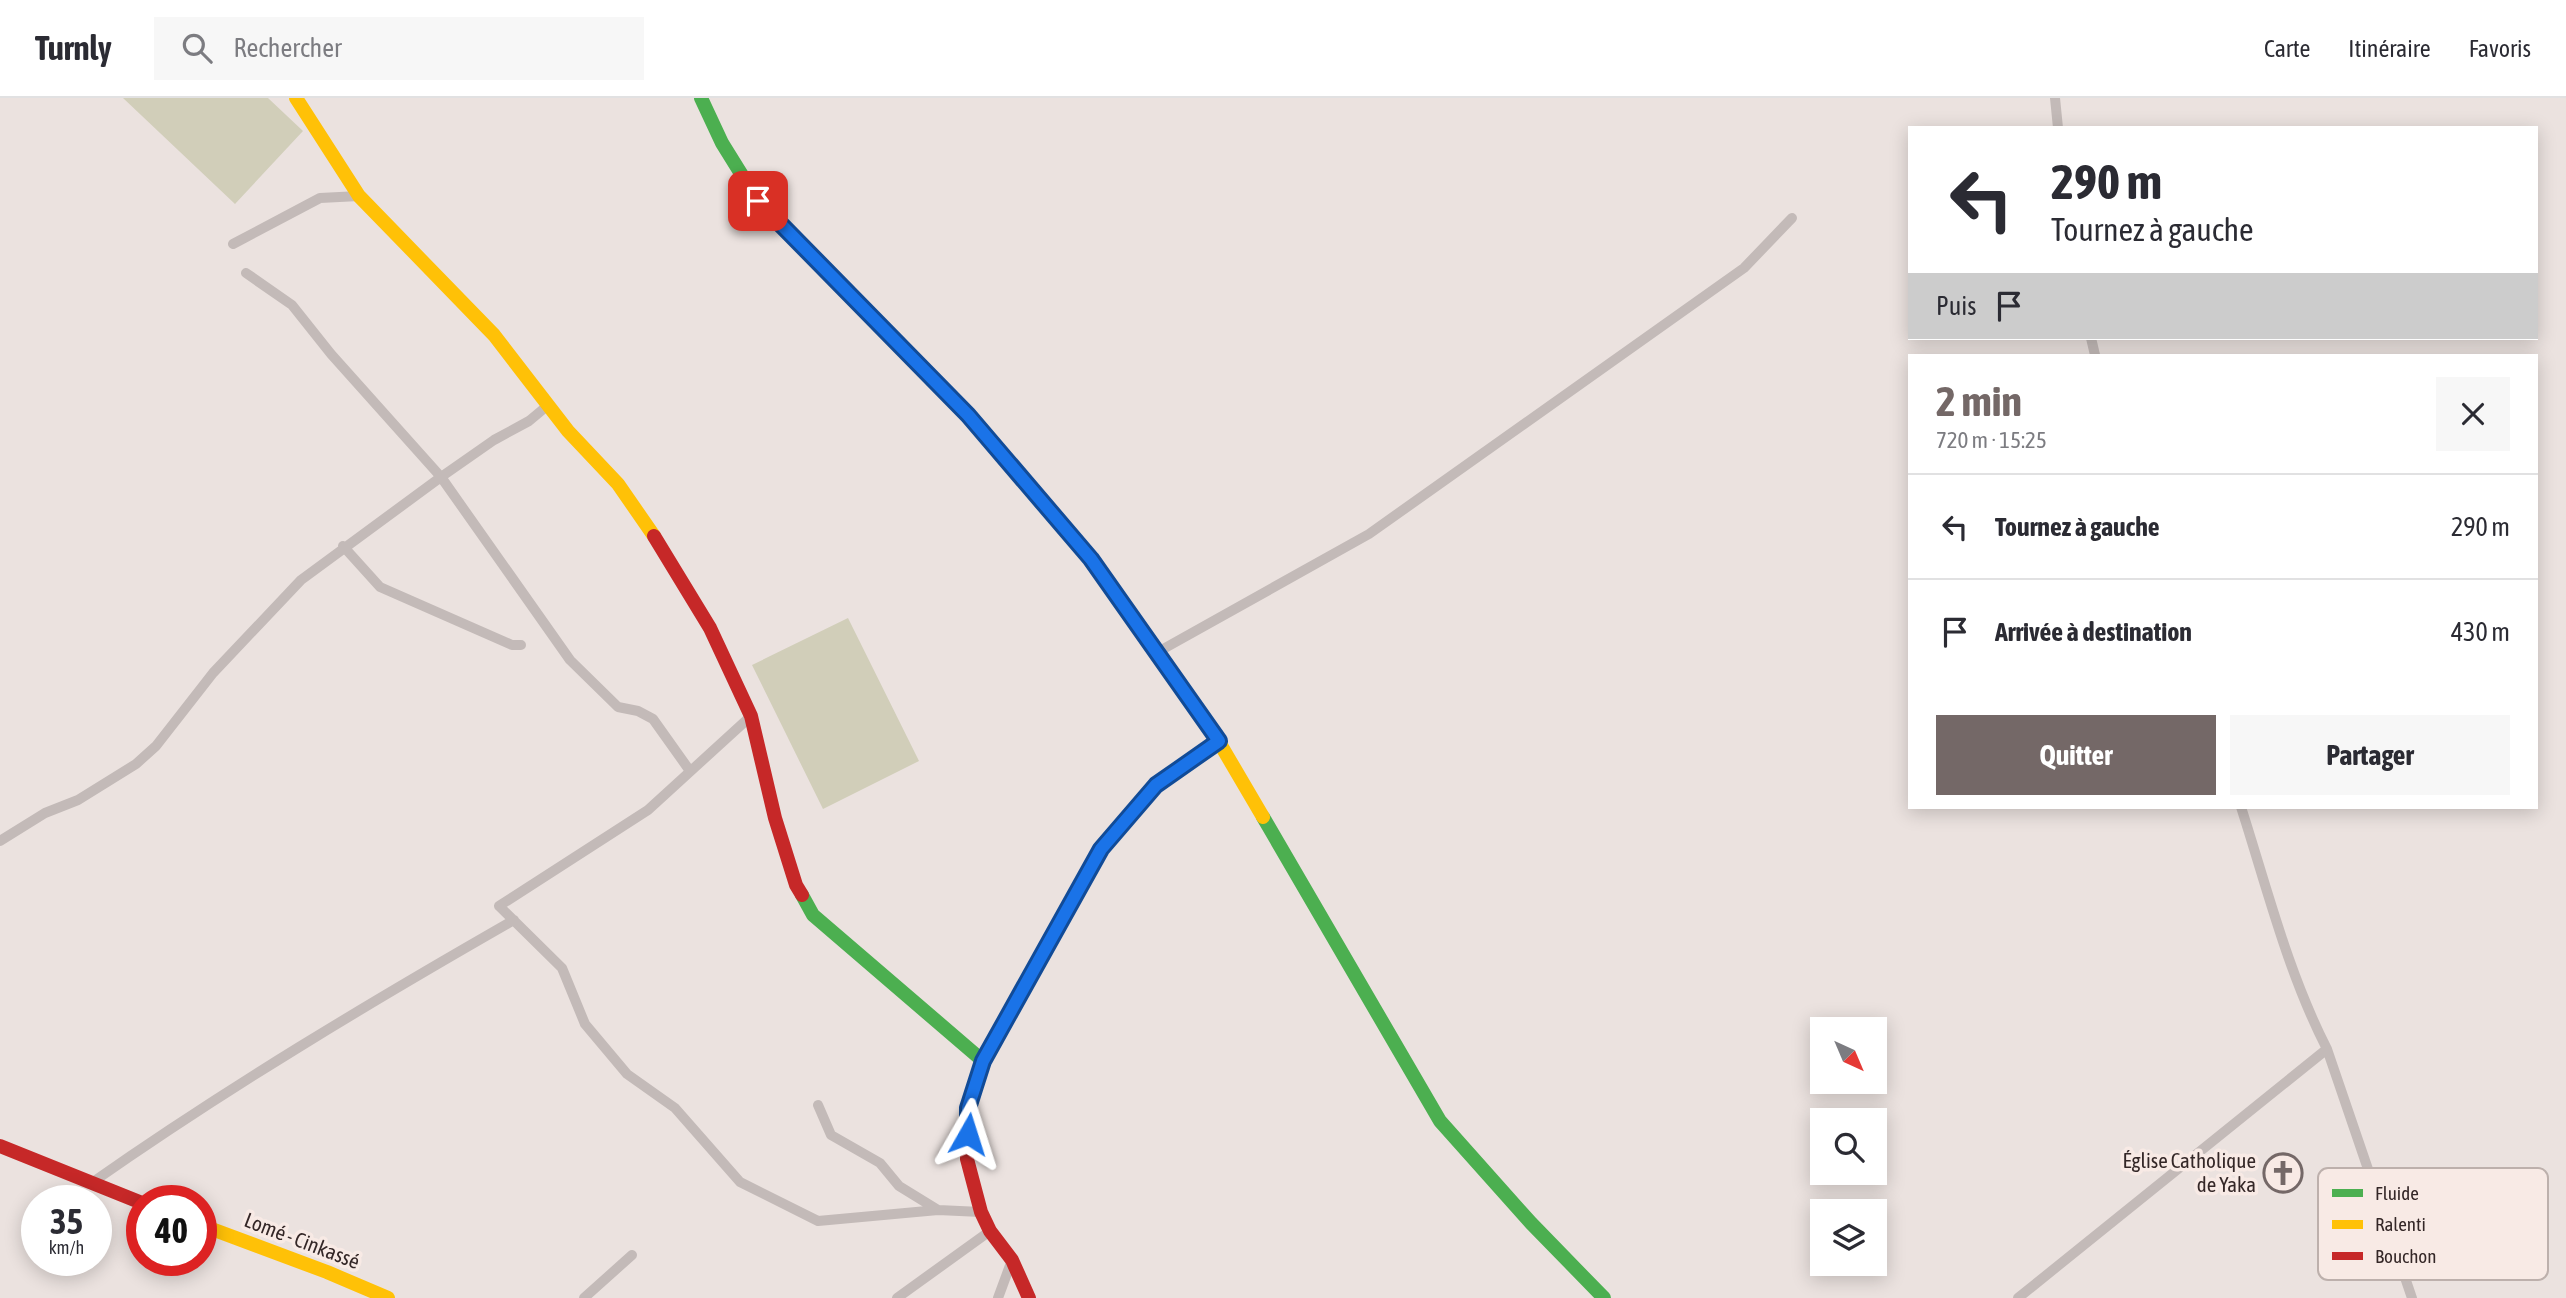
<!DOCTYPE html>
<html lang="fr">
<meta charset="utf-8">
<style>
:root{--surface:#fff;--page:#f7f7f7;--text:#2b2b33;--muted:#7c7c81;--line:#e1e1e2;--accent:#746867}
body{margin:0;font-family:"Asap Condensed",sans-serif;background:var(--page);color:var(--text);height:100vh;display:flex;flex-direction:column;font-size:26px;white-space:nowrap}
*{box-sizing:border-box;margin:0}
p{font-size:23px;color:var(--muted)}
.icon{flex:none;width:38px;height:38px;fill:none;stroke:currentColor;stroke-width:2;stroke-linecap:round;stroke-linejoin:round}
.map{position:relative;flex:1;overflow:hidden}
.details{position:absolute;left:1908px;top:256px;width:630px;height:455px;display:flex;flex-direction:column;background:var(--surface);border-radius:0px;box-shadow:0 4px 18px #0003}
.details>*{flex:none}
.banner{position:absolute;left:1908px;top:28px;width:630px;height:214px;border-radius:0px;box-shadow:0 4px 18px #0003;background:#fff;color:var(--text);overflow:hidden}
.needle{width:46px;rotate:136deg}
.buttons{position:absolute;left:1810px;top:919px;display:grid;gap:14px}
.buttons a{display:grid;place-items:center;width:77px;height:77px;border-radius:0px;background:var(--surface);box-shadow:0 4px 18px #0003;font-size:35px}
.speed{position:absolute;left:21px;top:1087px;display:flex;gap:14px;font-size:35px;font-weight:700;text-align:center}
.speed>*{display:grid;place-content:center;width:91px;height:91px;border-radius:50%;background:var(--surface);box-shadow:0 4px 18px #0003;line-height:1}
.speed small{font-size:18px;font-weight:400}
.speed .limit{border:10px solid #d22;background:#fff;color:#111}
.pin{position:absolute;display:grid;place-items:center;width:60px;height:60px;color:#fff;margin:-30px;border-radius:14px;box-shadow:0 4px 10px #0006}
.me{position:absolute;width:77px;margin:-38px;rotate:6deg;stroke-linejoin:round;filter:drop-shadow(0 0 5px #0008)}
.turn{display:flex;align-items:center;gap:24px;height:147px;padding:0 28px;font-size:32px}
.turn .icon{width:91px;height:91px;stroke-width:2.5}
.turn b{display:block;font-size:49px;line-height:60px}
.then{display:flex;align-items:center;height:66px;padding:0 28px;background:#0003;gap:14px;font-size:26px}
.round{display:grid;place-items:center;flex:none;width:74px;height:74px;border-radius:0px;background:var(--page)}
.summary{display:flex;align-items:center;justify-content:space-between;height:119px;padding:0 28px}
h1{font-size:42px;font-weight:700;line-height:52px;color:var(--accent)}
.button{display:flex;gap:14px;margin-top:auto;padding:14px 28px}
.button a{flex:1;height:80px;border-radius:0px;background:var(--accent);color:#fff;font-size:28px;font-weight:700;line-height:80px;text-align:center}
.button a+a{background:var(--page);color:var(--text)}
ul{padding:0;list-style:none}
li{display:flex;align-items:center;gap:21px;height:105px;padding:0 28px;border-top:2px solid var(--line)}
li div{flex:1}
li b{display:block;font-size:26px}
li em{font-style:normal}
header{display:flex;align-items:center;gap:42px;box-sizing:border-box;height:98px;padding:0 35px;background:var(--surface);border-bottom:2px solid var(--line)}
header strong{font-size:33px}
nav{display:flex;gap:38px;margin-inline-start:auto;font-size:24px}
.search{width:490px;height:63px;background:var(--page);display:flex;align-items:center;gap:18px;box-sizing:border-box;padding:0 24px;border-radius:0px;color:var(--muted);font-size:26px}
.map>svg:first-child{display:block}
</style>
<header>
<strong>Turnly</strong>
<div class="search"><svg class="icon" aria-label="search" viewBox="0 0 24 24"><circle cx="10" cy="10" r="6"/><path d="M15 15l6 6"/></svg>Rechercher</div>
<nav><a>Carte</a><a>Itinéraire</a><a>Favoris</a></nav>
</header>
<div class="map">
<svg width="2566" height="1200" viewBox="0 0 2566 1200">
<rect width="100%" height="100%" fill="#ebe2df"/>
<path fill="#d1ceb9" d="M123,0H268L303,33L235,106Z
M848,520L919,663L823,711L752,567Z"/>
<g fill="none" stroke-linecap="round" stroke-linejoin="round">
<path stroke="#c3bab8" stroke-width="10" d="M2055,0L2058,30
M233,146L320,100L359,98
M246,175L292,207L331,256L441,379L570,562L618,609L638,613L653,621L690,673
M2091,240L2095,257
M343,448L380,489L512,547H521
M1156,555L1369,436L1744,170L1792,120
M751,618L648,712L499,808L562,870L585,926L627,976L675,1010L740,1084L818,1123L938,1112
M2241,709C2267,790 2288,875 2327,951L2412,1200
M0,743L45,715L78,702L136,666L156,648L213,575L301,482L441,379L494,342L529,323L547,308
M983,963L1101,751L1155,687L1219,644
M818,1007L831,1037L880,1065L899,1088L938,1112L981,1114
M90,1086C227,990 369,905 514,822
M584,1200L632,1157
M897,1200L990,1133
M998,1200L1012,1162
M2018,1200L2327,951"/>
<path stroke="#4caf50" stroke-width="14" d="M701,0L722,45L758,103L901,249
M1263,719L1440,1023L1531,1125L1604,1200
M802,797L813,817L983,963L969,1010L968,1035"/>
<path stroke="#ffc107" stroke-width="14" d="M296,0L359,98L494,237L568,333L618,386L654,438
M901,249L968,317L1091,461L1219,644L1263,719
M201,1127L327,1174L388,1200"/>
<path stroke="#c62828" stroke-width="14" d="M654,438L710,530L751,618L775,720L796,787L802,797
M968,1035L967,1061L981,1114L990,1133L1012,1162L1029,1200
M0,1048L142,1105"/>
</g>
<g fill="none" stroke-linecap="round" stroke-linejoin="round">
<g stroke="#114b97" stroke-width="18">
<path id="route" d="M758,103L968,317L1091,461L1219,643L1156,687L1101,751L983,963L968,1010V1036"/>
</g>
<use href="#route" stroke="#1a73e8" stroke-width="12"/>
</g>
<defs>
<g id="church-ring" transform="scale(2.0125)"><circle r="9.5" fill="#f8eae5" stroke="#746867" stroke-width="1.5"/><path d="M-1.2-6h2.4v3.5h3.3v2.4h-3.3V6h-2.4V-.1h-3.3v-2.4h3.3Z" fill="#746867"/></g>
</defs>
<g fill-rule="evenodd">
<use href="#church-ring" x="2283" y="1075"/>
</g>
<g text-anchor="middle" stroke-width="7" stroke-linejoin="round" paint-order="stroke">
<g font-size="21" fill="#342727" stroke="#f8eae5" text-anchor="end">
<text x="2256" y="1070">Église Catholique<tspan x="2256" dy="24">de Yaka</tspan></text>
</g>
<g font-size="21" fill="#342727" stroke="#f8eae5">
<text transform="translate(302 1143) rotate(21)" y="7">Lomé - Cinkassé</text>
</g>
</g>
<rect x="2318" y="1070" width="230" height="112" rx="10" fill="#f8eae5" stroke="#bdb0ac" stroke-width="2"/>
<rect x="2332" y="1091" width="31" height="8" fill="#4caf50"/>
<rect x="2332" y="1122" width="31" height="9" fill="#ffc107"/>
<rect x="2332" y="1154" width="31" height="8" fill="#c62828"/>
<g font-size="19" fill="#342727">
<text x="2375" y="1102">Fluide</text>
<text x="2375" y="1133">Ralenti</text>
<text x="2375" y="1165">Bouchon</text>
</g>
</svg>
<div class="buttons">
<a><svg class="needle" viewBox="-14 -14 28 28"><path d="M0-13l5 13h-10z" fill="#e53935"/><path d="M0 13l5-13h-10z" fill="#7c7c81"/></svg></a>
<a><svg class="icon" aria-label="search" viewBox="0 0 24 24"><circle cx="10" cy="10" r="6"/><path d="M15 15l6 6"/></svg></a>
<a><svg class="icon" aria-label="layers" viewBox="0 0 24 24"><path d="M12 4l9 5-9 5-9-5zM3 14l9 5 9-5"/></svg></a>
</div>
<div class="speed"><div>35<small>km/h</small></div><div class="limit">40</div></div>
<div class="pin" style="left:758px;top:103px;background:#d93025"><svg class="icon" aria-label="arrive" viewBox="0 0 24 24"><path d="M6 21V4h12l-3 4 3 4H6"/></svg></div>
<svg class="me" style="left:968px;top:1036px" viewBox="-20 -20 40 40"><path d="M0-17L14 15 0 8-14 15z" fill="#1a73e8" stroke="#fff" stroke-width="4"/></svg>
<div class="banner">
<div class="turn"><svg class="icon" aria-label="left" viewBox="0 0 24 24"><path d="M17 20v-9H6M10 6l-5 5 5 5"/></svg><div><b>290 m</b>Tournez à gauche</div></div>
<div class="then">Puis<svg class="icon" aria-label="arrive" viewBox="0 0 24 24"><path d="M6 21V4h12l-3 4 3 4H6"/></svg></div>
</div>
<section class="details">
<div class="summary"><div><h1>2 min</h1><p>720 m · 15:25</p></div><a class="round"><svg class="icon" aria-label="close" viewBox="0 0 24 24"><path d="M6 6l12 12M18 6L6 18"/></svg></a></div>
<ul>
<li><svg class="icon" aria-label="left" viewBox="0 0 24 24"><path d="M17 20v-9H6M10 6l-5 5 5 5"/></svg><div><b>Tournez à gauche</b></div><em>290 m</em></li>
<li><svg class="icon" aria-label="arrive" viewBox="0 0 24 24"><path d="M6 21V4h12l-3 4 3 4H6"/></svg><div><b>Arrivée à destination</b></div><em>430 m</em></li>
</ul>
<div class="button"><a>Quitter</a><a>Partager</a></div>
</section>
</div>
